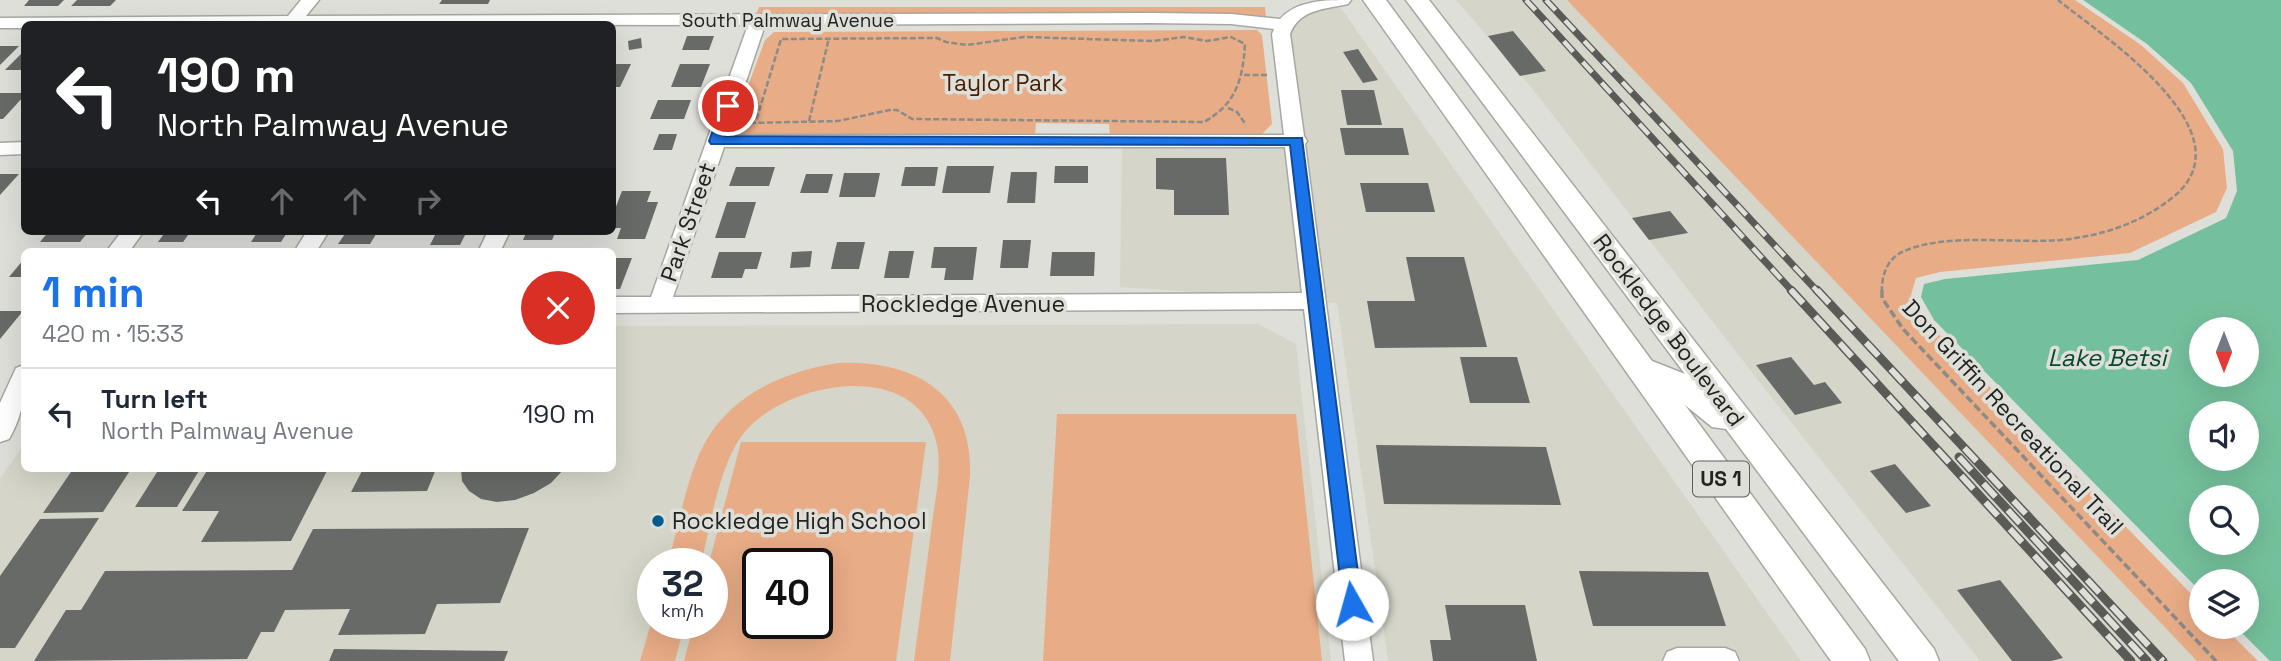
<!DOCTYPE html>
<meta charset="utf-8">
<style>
:root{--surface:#fff;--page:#f6f6f7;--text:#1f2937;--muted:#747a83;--line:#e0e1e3;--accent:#1a73e8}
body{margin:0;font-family:"Space Grotesk",sans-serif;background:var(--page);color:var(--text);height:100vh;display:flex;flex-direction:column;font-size:26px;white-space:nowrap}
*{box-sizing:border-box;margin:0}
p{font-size:23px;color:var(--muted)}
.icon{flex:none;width:38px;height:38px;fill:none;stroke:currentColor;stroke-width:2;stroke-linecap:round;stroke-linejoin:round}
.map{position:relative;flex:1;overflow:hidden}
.sheet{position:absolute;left:21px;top:248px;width:595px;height:224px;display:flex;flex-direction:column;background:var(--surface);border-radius:10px;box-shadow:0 7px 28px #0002}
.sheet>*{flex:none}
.guide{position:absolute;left:21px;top:21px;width:595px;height:214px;border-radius:10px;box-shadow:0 7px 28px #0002;background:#202124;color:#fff;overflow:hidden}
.needle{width:46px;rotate:180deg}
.controls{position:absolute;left:2189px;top:317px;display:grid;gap:14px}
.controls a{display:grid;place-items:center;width:70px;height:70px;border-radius:50%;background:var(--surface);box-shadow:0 7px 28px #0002;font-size:35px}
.speed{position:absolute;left:637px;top:548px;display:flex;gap:14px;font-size:35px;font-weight:700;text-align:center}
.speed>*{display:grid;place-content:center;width:91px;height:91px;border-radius:50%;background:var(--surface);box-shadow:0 7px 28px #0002;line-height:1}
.speed small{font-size:18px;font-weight:400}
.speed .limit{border:4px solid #111;border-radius:10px;background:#fff;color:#111}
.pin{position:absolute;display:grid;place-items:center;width:60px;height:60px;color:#fff;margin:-30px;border:4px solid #fff;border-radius:50%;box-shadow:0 2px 7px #0007}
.me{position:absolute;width:77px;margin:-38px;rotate:353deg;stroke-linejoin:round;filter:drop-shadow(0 0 5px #0008)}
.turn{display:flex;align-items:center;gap:24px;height:147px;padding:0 21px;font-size:32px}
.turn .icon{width:91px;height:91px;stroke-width:2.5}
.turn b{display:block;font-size:49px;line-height:60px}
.lanes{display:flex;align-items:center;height:66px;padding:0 21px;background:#0003;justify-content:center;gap:35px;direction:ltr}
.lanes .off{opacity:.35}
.round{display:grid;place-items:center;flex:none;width:74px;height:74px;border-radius:37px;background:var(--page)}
.headline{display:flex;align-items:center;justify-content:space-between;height:119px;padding:0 21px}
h1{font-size:42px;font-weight:700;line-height:52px;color:var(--accent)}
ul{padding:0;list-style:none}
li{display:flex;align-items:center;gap:21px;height:91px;padding:0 21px;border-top:2px solid var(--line)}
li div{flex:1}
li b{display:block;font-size:26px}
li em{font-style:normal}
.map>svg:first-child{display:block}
</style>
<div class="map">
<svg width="2281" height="661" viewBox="0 0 2281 661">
<rect width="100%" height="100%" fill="#dfdfda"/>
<path fill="#d5d6c9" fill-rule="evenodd" d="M1456,0H1567L2197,661H1980L1771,397L1531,87Z
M1332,8H1341L1801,661H1388L1337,303L1325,302L1307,148L1290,34L1291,27L1310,12Z
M1122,148H1288L1303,293H1209L1120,287Z
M1258,324L1296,344L1331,661H0V478L24,445V469H612L613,326ZM653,564H712V623H653ZM758,564H817V623H758Z"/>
<path fill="#e8ac86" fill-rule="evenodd" d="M1567,0H2075L2141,45L2183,83L2223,149L2227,188L2216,212L2130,253L1940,272L1916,278L1911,295L1925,320L2201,604L2202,626L2224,627L2258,661H2197Z
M759,7H1265L1266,17L1230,13L756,15Z
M1257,30L1262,35L1272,124L1262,134H1110L1109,124L1036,123L1035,135L744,136L735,129L734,123L765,40L774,32Z
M839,363C915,360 974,394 970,477L950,661H914C920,615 926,570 932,524C935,499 942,470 937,445C919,357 787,380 744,433C719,464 711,525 701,563H668C679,525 687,473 707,439C734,393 788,370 839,363Z
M1057,414H1296L1322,661H1043Z
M741,442H926L896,661H684L694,623H712V564L709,563ZM758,564H817V623H758Z
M653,616V623H685L675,661H640Z"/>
<path fill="#75c09c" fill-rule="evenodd" d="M2083,0H2281V661H2270L2236,627L2247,626V581H2202L2201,592L1934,320L1921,297L1924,284L1945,279L2138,260L2226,218L2237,191L2233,151L2191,83L2147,44ZM2202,329H2247V374H2202ZM2202,413H2247V458H2202ZM2202,497H2247V542H2202Z"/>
<path fill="#676a66" d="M29,0H64L58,6H24Z
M77,0H116L110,6H71Z
M442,0H490L488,4H439Z
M1513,31L1546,71L1520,76L1488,36Z
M687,36H714L709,50H682Z
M641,38L642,48L629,50L628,41Z
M0,46H19L0,65Z
M1358,49L1378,80L1363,83L1343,52Z
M24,51V70H5Z
M612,64H631L620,87H612Z
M680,64H710L701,87H671Z
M1341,90H1374L1382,125H1347Z
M0,93H24V96L3,119H0Z
M658,100H691L684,119H650Z
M1340,128H1403L1409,155H1345Z
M659,134H677L672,150H653Z
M1156,158H1226L1229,215H1174V190L1156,189Z
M947,166H994L990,193H942Z
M1055,166H1088V183H1054Z
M736,167H775L769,186H729Z
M905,167H938L935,186H901Z
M1011,172H1037L1035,203H1007Z
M844,173H880L875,197H839Z
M0,174H19L0,195Z
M806,174H833L828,193H800Z
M1360,183H1428L1435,212H1366Z
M622,191H651L647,202H658L645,239H617L621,228H612V217Z
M727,202H756L745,238H715Z
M1670,211L1688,233L1649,240L1632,218Z
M49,231H89L80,242H40Z
M166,231H191L183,242H158Z
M258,231H288L281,242H251Z
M347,231H378L370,244H338Z
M437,231H467L460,245H430Z
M527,231H556L552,240H523Z
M1003,240H1031L1028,268H1000Z
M837,242H865L859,269H831Z
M934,247H977L973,280H944L946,268H931Z
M812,251L810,267L790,268L792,252Z
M889,251H914L909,278H884Z
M719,252H762L757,269H745L742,278H711Z
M1052,252H1095L1094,276H1050Z
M1406,257H1464L1487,347L1375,348L1367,301H1415Z
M612,258H632L620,289H612Z
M24,259V277H9Z
M0,311H23L0,339Z
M1460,357H1517L1530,403H1470Z
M1791,357L1814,385L1825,382L1842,403L1795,415L1756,365Z
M1376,445L1546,447L1561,505L1384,504Z
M1895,464L1931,506L1906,513L1870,471Z
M73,469H131L103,512L43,513Z
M159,469H200L177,507H135Z
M208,469H328L291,541L201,542L219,511H182Z
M363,469H436L427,491L351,492Z
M461,469H564L551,483L534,493L515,500L497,502L481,499L469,491L462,481Z
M99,518L15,648H0V576L40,519Z
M529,528L500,603L437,604L425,634L338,635L350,609L285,610L274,632H261L247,659L34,661L66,610H81L105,571L292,570L313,529Z
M1579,571L1708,572L1726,626H1593Z
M2000,580L2063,658L2051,661H2012L1957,590Z
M1445,605H1525L1537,661H1433L1430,640H1451Z
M334,649L508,651L504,661H329Z"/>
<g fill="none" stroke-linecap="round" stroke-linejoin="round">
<g stroke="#a7a7a2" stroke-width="3">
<path id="minor" d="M301,0H319L306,16L1151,13L1231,14L1280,19C1297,0 1325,0 1351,0L1348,4C1326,9 1299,9 1290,34L1304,136L1307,141L1305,144L1373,661H1345L1304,309L612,313V297H651L748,25L24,24V28H0V18L288,16ZM1151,23L1231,24L1274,29L1272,34L1284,135H728L765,25ZM724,147H1285L1302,293L673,297Z
M24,142V154L0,155V143Z
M122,231H144L129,252H106Z
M307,231H329L316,252H294Z
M488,231H510L500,252H478Z
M24,365C26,392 23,415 9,439L0,442V403L16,368Z
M1677,648H1725L1735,652L1739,661H1663L1667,652Z"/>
</g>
<g stroke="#a7a7a2" stroke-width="3">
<path id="major" d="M1363,0H1386L1652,361L1685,374L1406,0H1429L1934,649L1939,661H1899L1726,429L1712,427L1685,405L1865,649L1870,661H1831Z"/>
</g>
<path stroke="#8b8b87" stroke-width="2.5" stroke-dasharray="6 2.5" stroke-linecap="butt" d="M1244,75H1268
M1228,108L1237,112L1246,125
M809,121L829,38
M750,123L838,121L890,110H897L912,119L1204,122C1236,104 1243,79 1245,44L1231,37L1207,41L1184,37L1153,41L1024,37L967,45L946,42L937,38L781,39L756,121
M1882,292C1881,277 1887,259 1902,252C1946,232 2012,244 2060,240C2101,236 2139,224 2172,198C2253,134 2104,37 2058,0"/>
<path stroke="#8b8b87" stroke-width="3.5" stroke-dasharray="8 3.5" stroke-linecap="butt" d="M1882,290V298L1903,329L2216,661"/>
<use href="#minor" fill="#fff" fill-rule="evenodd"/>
<use href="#major" fill="#fff" fill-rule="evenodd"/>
<g stroke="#5a5a57" stroke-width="7">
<path id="rail-far1" d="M1526,0L1793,292
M1546,0L1818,292"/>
</g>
<g stroke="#5a5a57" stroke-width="9">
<path id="rail" d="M1791,290L2131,661
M1817,290L2163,661
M1959,457L2147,661"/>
</g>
<use href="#rail-far1" stroke="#dfdfda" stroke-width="4.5" stroke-dasharray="14" stroke-linecap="butt"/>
<use href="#rail" stroke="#dfdfda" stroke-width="6" stroke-dasharray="18" stroke-linecap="butt"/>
</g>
<path fill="#1a73e8" stroke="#114b97" stroke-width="2" d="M728,102L735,106L725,136L1302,138L1362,604L1359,610L1352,613L1345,610L1343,604L1290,145L711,144L709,141L722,106Z"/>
<circle fill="#045a8c" stroke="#dfdfda" stroke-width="2.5" cx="658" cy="521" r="7"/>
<g text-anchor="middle" stroke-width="7" stroke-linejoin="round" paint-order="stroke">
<g font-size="19" fill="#222220" stroke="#dfdfda">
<text x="788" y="27">South Palmway Avenue</text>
</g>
<rect fill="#dfdfda" stroke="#5b5b58" stroke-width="2" x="1693" y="461.5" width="56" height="35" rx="5"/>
<g font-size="21" font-weight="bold" fill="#222220">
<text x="1721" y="486">US 1</text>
</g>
<g font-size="23" fill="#471f00" stroke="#dfdfda">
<text x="1003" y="91">Taylor Park</text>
</g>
<g font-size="23" fill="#222220" stroke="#dfdfda">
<text transform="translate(688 222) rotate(-71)" y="8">Park Street</text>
<text x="963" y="312">Rockledge Avenue</text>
<text transform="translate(1669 330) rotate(53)" y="8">Rockledge Boulevard</text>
<text transform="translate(2013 417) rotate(47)" y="8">Don Griffin Recreational Trail</text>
</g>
<g font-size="23" fill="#222220" stroke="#dfdfda" text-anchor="start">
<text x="672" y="529">Rockledge High School</text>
</g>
<g font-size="24" font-style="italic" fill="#094830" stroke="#dfdfda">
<text x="2107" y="366">Lake Betsi</text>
</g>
</g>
</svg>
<div class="controls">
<a><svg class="needle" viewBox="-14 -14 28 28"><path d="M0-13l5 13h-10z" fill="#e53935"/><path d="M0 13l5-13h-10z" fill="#747a83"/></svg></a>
<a><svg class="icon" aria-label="sound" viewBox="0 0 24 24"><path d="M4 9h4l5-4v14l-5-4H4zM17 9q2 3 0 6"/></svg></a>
<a><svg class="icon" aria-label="search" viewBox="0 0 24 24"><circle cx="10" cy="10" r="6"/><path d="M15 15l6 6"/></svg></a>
<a><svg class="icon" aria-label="layers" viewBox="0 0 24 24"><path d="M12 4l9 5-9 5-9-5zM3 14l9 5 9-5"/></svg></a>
</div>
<div class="speed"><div>32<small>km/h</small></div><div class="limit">40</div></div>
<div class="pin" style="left:728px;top:106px;background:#d93025"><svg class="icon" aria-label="arrive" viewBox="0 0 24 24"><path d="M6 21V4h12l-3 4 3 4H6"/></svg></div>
<svg class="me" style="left:1352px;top:604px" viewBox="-20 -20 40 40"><circle r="19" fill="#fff"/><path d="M0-13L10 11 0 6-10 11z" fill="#1a73e8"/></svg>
<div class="guide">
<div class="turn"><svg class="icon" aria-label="left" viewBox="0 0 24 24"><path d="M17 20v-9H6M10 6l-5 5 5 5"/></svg><div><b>190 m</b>North Palmway Avenue</div></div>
<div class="lanes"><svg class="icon" aria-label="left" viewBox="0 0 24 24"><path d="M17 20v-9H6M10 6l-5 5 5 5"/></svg><svg class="icon off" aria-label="ahead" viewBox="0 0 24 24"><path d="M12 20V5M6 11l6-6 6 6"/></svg><svg class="icon off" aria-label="ahead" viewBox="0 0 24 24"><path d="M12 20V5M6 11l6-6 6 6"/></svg><svg class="icon off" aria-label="right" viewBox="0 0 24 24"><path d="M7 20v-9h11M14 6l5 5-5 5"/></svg></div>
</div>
<section class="sheet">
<div class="headline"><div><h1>1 min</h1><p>420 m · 15:33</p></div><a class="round" style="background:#d93025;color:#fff"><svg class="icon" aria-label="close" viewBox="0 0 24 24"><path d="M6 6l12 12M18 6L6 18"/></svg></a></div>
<ul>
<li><svg class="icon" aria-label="left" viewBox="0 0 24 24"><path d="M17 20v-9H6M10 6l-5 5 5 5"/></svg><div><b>Turn left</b><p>North Palmway Avenue</p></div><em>190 m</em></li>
</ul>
</section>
</div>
